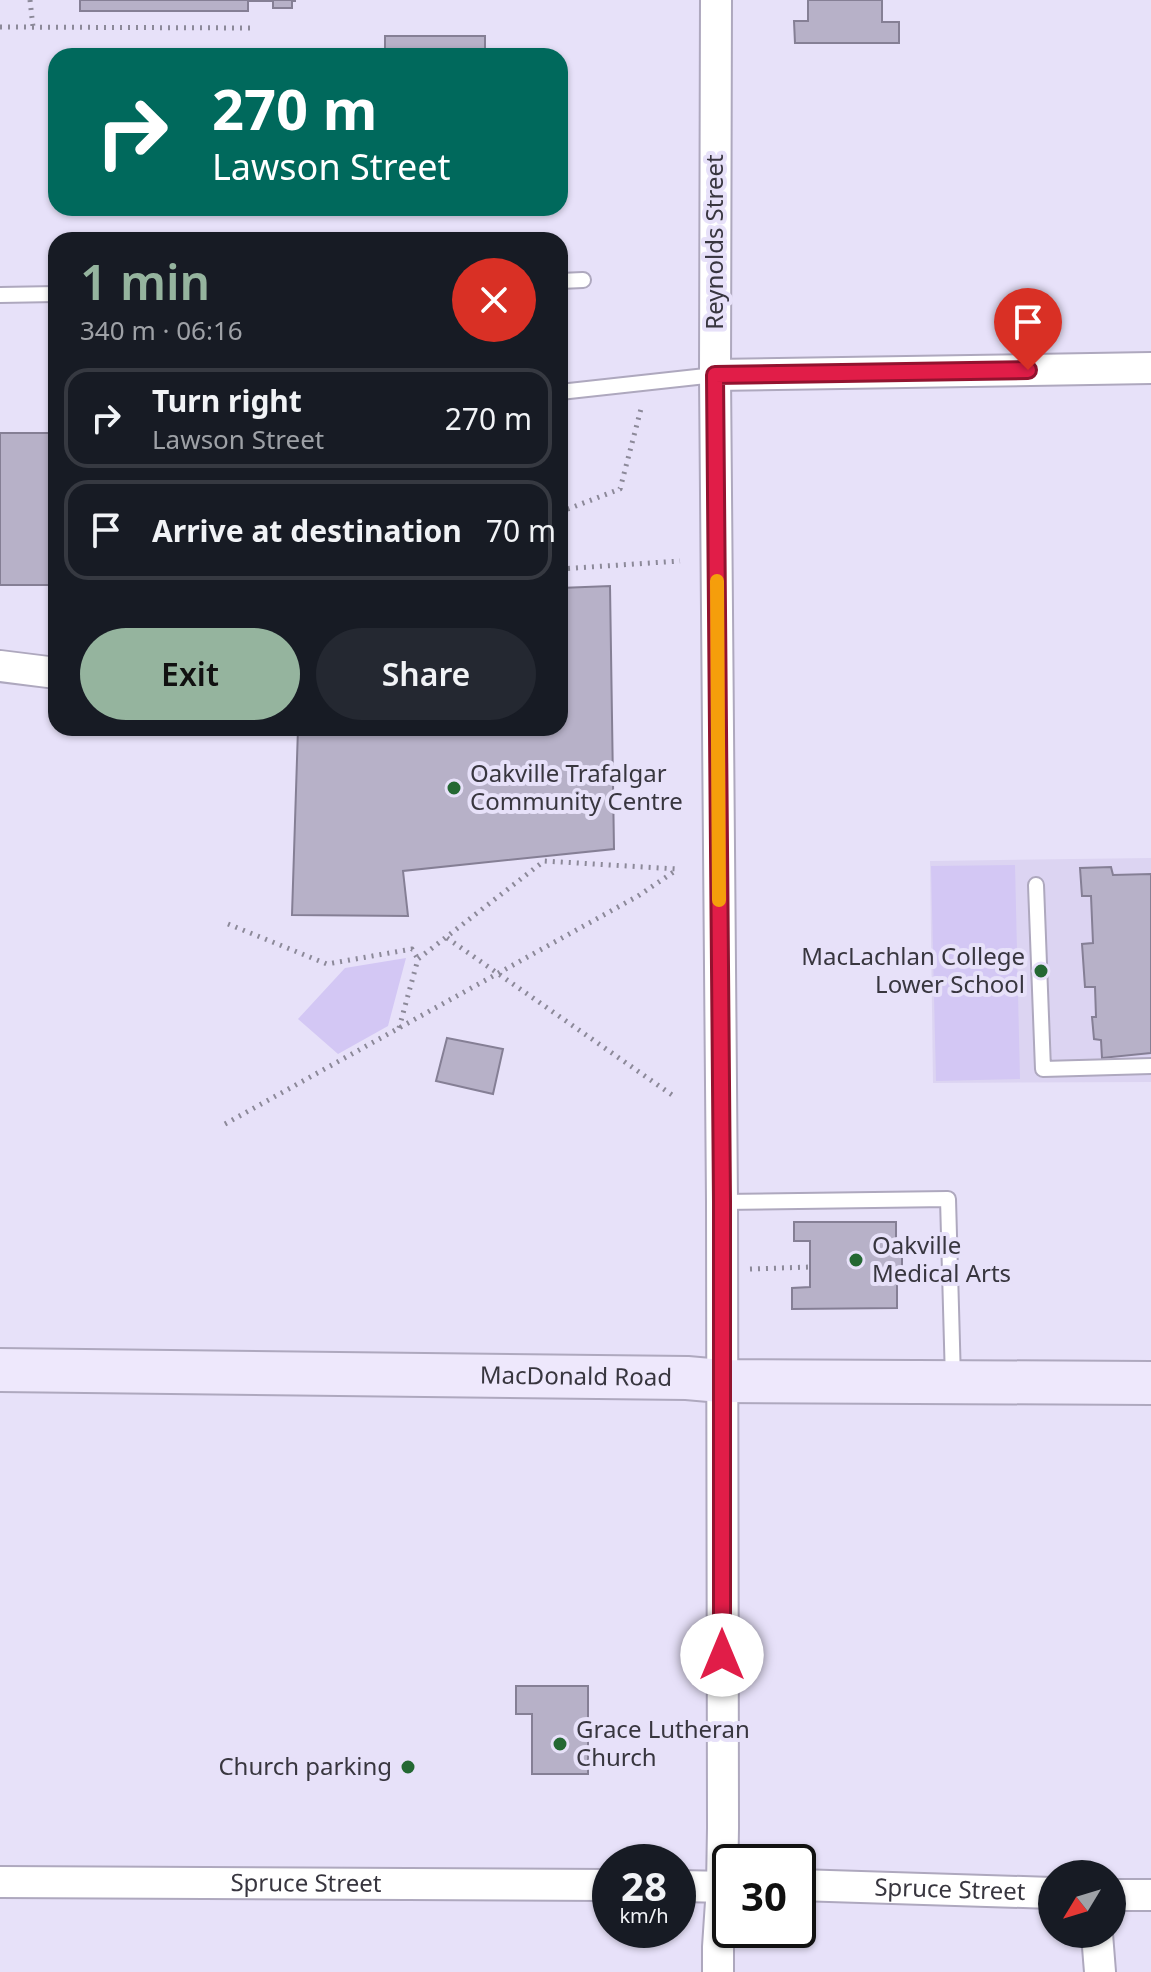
<!DOCTYPE html>
<meta charset="utf-8">
<style>
:root{--surface:#171b24;--page:#242831;--text:#f1f3f6;--muted:#9ea1a6;--line:#363941;--accent:#95b49e}
body{margin:0;font-family:"Noto Sans",sans-serif;background:var(--page);color:var(--text);height:100vh;display:flex;flex-direction:column;font-size:30px;white-space:nowrap}
*{box-sizing:border-box;margin:0}
p{font-size:26px;color:var(--muted)}
.icon{flex:none;width:44px;height:44px;fill:none;stroke:currentColor;stroke-width:2;stroke-linecap:round;stroke-linejoin:round}
.map{position:relative;flex:1;overflow:hidden}
.details{position:absolute;left:48px;top:232px;width:520px;height:504px;display:flex;flex-direction:column;background:var(--surface);border-radius:24px;box-shadow:0 2px 6px #0004}
.details>*{flex:none}
.top-card{position:absolute;left:48px;top:48px;width:520px;height:168px;border-radius:24px;box-shadow:0 2px 6px #0004;background:#00695c;color:#fff;overflow:hidden}
.needle{width:52px;rotate:232deg}
.tools{position:absolute;left:1038px;top:1860px;display:grid;gap:16px}
.tools a{display:grid;place-items:center;width:88px;height:88px;border-radius:50%;background:var(--surface);box-shadow:0 2px 6px #0004;font-size:40px}
.speed{position:absolute;left:592px;top:1844px;display:flex;gap:16px;font-size:40px;font-weight:700;text-align:center}
.speed>*{display:grid;place-content:center;width:104px;height:104px;border-radius:50%;background:var(--surface);box-shadow:0 2px 6px #0004;line-height:1}
.speed small{font-size:20px;font-weight:400}
.speed .limit{border:4px solid #111;border-radius:12px;background:#fff;color:#111}
.pin{position:absolute;display:grid;place-items:center;width:68px;height:68px;color:#fff;margin:-82px -34px;border-radius:50% 50% 50% 0;rotate:-45deg;box-shadow:0 0 8px #0007}
.pin .icon{rotate:45deg}
.me{position:absolute;width:88px;margin:-44px;rotate:0deg;stroke-linejoin:round;filter:drop-shadow(0 0 6px #0008)}
.turn{display:flex;align-items:center;gap:28px;height:168px;padding:0 32px;font-size:36px}
.turn .icon{width:104px;height:104px;stroke-width:2.5}
.turn b{display:block;font-size:56px;line-height:68px}
.round{display:grid;place-items:center;flex:none;width:84px;height:84px;border-radius:42px;background:var(--page)}
.headline{display:flex;align-items:center;justify-content:space-between;height:136px;padding:0 32px}
h1{font-size:48px;font-weight:600;line-height:60px;color:var(--accent)}
.cta{display:flex;gap:16px;margin-top:auto;padding:16px 32px}
.cta a{flex:1;height:92px;border-radius:48px;background:var(--accent);color:#111;font-size:32px;font-weight:600;line-height:92px;text-align:center}
.cta a+a{background:var(--page);color:var(--text)}
ul{padding:0;list-style:none}
li{display:flex;align-items:center;gap:24px;height:100px;margin:0 16px 12px;padding:0 16px;border:4px solid var(--line);border-radius:24px}
li div{flex:1}
li b{display:block;font-size:30px}
li em{font-style:normal}
.map>svg:first-child{display:block}
</style>
<div class="map">
<svg width="1151" height="1972" viewBox="0 0 1151 1972">
<rect width="100%" height="100%" fill="#e7e1f9"/>
<path fill="#dcd4f2" d="M1151,858V1082L933,1083L930,861Z"/>
<path fill="#d3c7f4" d="M1015,865L1020,1079L936,1081L931,866Z
M406,958L388,1026L338,1054L298,1019L345,968Z"/>
<path fill="#b7b1c8" stroke="#857f95" stroke-width="2" d="M80,0H295V1H292V8H273V1H248V11H80Z
M808,0H882V22H899V43H795L794,21H808Z
M385,36H485V56H385Z
M0,433H56V585H0Z
M610,586L614,849L403,871L408,916L292,915L298,728H560V588Z
M1111,867L1113,875L1151,874V1053L1102,1058L1101,1040L1094,1039L1092,1017H1096L1095,987H1085L1082,944L1093,943L1091,896H1082L1080,868Z
M447,1038L503,1049L493,1094L436,1081Z
M794,1222H896V1253H902V1278H897V1308L792,1309V1288L810,1287V1241H794Z
M516,1686H588V1774H532V1714H516Z"/>
<g fill="none" stroke-linecap="round" stroke-linejoin="round">
<g stroke="#aea8be" stroke-width="18">
<path id="lane" d="M560,281L583,280
M0,295L56,294
M560,392L715,375
M1036,885L1043,1069L1151,1066
M722,1202L948,1199L953,1380"/>
</g>
<g stroke="#aea8be" stroke-width="34">
<g id="street">
<path d="M716,0L715,375L722,1202L723,1828L722,1887L718,1947V1972"/>
<path d="M715,375L1151,368"/>
<path d="M0,666L56,673"/>
<path id="s1" d="M0,1882L610,1885"/>
<path id="s2" d="M798,1885L1052,1893"/>
<path d="M678,1886L730,1887"/>
<path d="M1112,1895H1151"/>
<path d="M1097,1934L1100,1972"/>
</g>
</g>
<g stroke="#aea8be" stroke-width="46">
<g id="secondary">
<path id="s3" d="M0,1370L687,1378L721,1381L1151,1383"/>
</g>
</g>
<path stroke="#8c8999" stroke-width="5" stroke-dasharray="2 6" stroke-linecap="butt" d="M30,0L33,27
M0,27L255,28
M560,512L620,489L642,405
M560,569L680,561
M228,924L327,964L412,949L418,959
M447,938L675,1097
M399,1028L418,959L544,861L677,869
M225,1124L638,896L678,869
M750,1269L810,1267"/>
<use href="#lane" stroke="#fff" stroke-width="14"/>
<use href="#street" stroke="#fff" stroke-width="30"/>
<use href="#secondary" stroke="#eee8fc" stroke-width="42"/>
</g>
<g fill="none" stroke-linecap="round" stroke-linejoin="round">
<g stroke="#92132f" stroke-width="20">
<path id="route" d="M722,1655V1202L715,375L1028,370"/>
</g>
<use href="#route" stroke="#e11d48" stroke-width="14"/>
<path stroke="#f59e0b" stroke-width="14" d="M717,581L719,900"/>
</g>
<g fill="#246833" stroke="#e7e1f9" stroke-width="3">
<circle cx="454" cy="788" r="8"/>
<circle cx="1041" cy="971" r="8"/>
<circle cx="856" cy="1260" r="8"/>
<circle cx="560" cy="1744" r="8"/>
<circle cx="408" cy="1767" r="8"/>
</g>
<g text-anchor="middle" stroke-width="8" stroke-linejoin="round" paint-order="stroke">
<g font-size="24" fill="#38363f" stroke="#e7e1f9">
<text transform="translate(715 242) rotate(-90)" y="8">Reynolds Street</text>
<text dy="8" stroke="none"><textPath href="#s3" startOffset="576">MacDonald Road</textPath></text>
<text dy="8" stroke="none"><textPath href="#s1" startOffset="306">Spruce Street</textPath></text>
<text dy="8" stroke="none"><textPath href="#s2" startOffset="152">Spruce Street</textPath></text>
</g>
<g font-size="24" fill="#38363f" stroke="#e7e1f9" text-anchor="start">
<text x="470" y="782">Oakville Trafalgar<tspan x="470" dy="28">Community Centre</tspan></text>
<text x="1025" y="965" text-anchor="end">MacLachlan College<tspan x="1025" dy="28">Lower School</tspan></text>
<text x="872" y="1254">Oakville<tspan x="872" dy="28">Medical Arts</tspan></text>
<text x="576" y="1738">Grace Lutheran<tspan x="576" dy="28">Church</tspan></text>
<text x="392" y="1775" text-anchor="end">Church parking</text>
</g>
</g>
</svg>
<div class="tools">
<a><svg class="needle" viewBox="-14 -14 28 28"><path d="M0-13l5 13h-10z" fill="#e53935"/><path d="M0 13l5-13h-10z" fill="#9ea1a6"/></svg></a>
</div>
<div class="speed"><div>28<small>km/h</small></div><div class="limit">30</div></div>
<div class="pin" style="left:1028px;top:370px;background:#d93025"><svg class="icon" aria-label="arrive" viewBox="0 0 24 24"><path d="M6 21V4h12l-3 4 3 4H6"/></svg></div>
<svg class="me" style="left:722px;top:1655px" viewBox="-20 -20 40 40"><circle r="19" fill="#fff"/><path d="M0-13L10 11 0 6-10 11z" fill="#e11d48"/></svg>
<div class="top-card">
<div class="turn"><svg class="icon" aria-label="right" viewBox="0 0 24 24"><path d="M7 20v-9h11M14 6l5 5-5 5"/></svg><div><b>270 m</b>Lawson Street</div></div>
</div>
<section class="details">
<div class="headline"><div><h1>1 min</h1><p>340 m · 06:16</p></div><a class="round" style="background:#d93025;color:#fff"><svg class="icon" aria-label="close" viewBox="0 0 24 24"><path d="M6 6l12 12M18 6L6 18"/></svg></a></div>
<ul>
<li><svg class="icon" aria-label="right" viewBox="0 0 24 24"><path d="M7 20v-9h11M14 6l5 5-5 5"/></svg><div><b>Turn right</b><p>Lawson Street</p></div><em>270 m</em></li>
<li><svg class="icon" aria-label="arrive" viewBox="0 0 24 24"><path d="M6 21V4h12l-3 4 3 4H6"/></svg><div><b>Arrive at destination</b></div><em>70 m</em></li>
</ul>
<div class="cta"><a>Exit</a><a>Share</a></div>
</section>
</div>
